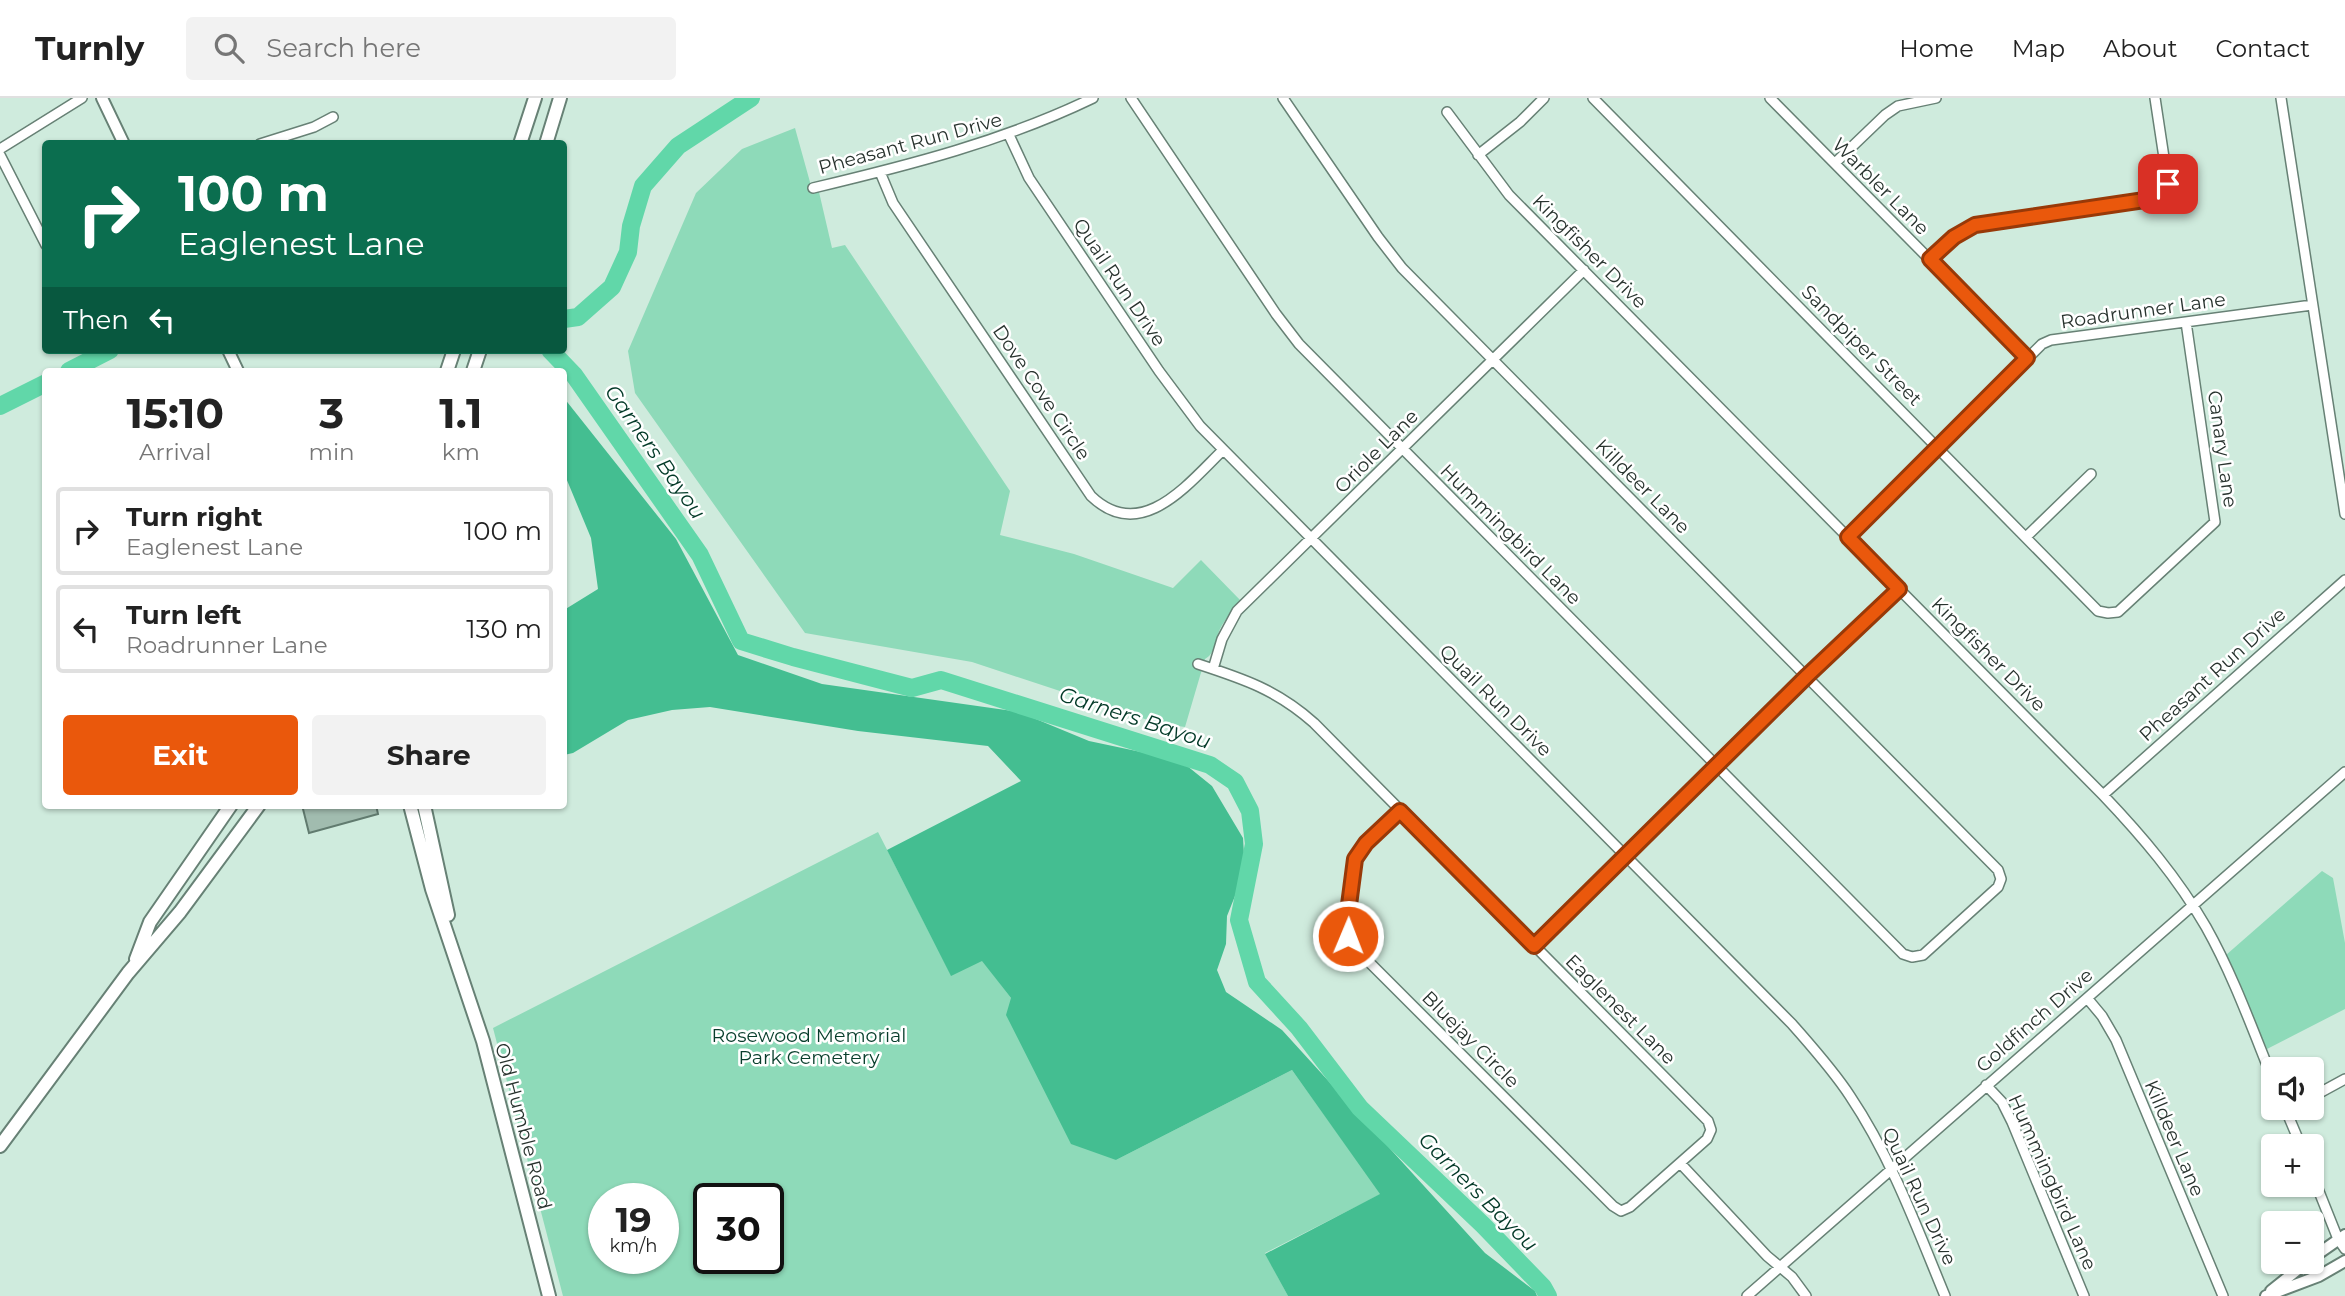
<!DOCTYPE html>
<meta charset="utf-8">
<style>
:root{--surface:#fff;--page:#f2f2f2;--text:#222;--muted:#767676;--line:#e0e0e0;--accent:#ea580c}
body{margin:0;font-family:Montserrat,sans-serif;background:var(--page);color:var(--text);height:100vh;display:flex;flex-direction:column;font-size:26px;white-space:nowrap}
*{box-sizing:border-box;margin:0}
p{font-size:23px;color:var(--muted)}
.icon{flex:none;width:38px;height:38px;fill:none;stroke:currentColor;stroke-width:2;stroke-linecap:round;stroke-linejoin:round}
.map{position:relative;flex:1;overflow:hidden}
.panel{position:absolute;left:42px;top:270px;width:525px;height:441px;display:flex;flex-direction:column;background:var(--surface);border-radius:7px;box-shadow:0 2px 5px #0004}
.panel>*{flex:none}
.hud{position:absolute;left:42px;top:42px;width:525px;height:214px;border-radius:7px;box-shadow:0 2px 5px #0004;background:#0b6e4f;color:#fff;overflow:hidden}
.tools{position:absolute;left:2261px;top:959px;display:grid;gap:14px}
.tools a{display:grid;place-items:center;width:63px;height:63px;border-radius:7px;background:var(--surface);box-shadow:0 2px 5px #0004;font-size:35px}
.speed{position:absolute;left:588px;top:1085px;display:flex;gap:14px;font-size:35px;font-weight:700;text-align:center}
.speed>*{display:grid;place-content:center;width:91px;height:91px;border-radius:50%;background:var(--surface);box-shadow:0 2px 5px #0004;line-height:1}
.speed small{font-size:18px;font-weight:400}
.speed .limit{border:4px solid #111;border-radius:10px;background:#fff;color:#111}
.pin{position:absolute;display:grid;place-items:center;width:60px;height:60px;color:#fff;margin:-30px;border-radius:14px;box-shadow:0 4px 10px #0006}
.me{position:absolute;width:77px;margin:-38px;rotate:1deg;stroke-linejoin:round;filter:drop-shadow(0 0 5px #0008)}
.turn{display:flex;align-items:center;gap:24px;height:147px;padding:0 21px;font-size:32px}
.turn .icon{width:91px;height:91px;stroke-width:2.5}
.turn b{display:block;font-size:49px;line-height:60px}
.then{display:flex;align-items:center;height:66px;padding:0 21px;background:#0003;gap:14px;font-size:26px}
.eta{display:flex;justify-content:space-evenly;align-items:center;height:119px;text-align:center}
.eta b{font-size:42px;font-weight:700;line-height:49px}
.action{display:flex;gap:14px;margin-top:auto;padding:14px 21px}
.action a{flex:1;height:80px;border-radius:7px;background:var(--accent);color:#fff;font-size:28px;font-weight:700;line-height:80px;text-align:center}
.action a+a{background:var(--page);color:var(--text)}
ul{padding:0;list-style:none}
li{display:flex;align-items:center;gap:21px;height:88px;margin:0 14px 10px;padding:0 7px;border:4px solid var(--line);border-radius:7px}
li div{flex:1}
li b{display:block;font-size:26px}
li em{font-style:normal}
header{display:flex;align-items:center;gap:42px;box-sizing:border-box;height:98px;padding:0 35px;background:var(--surface);border-bottom:2px solid var(--line)}
header strong{font-size:33px}
nav{display:flex;gap:38px;margin-inline-start:auto;font-size:24px}
.search{width:490px;height:63px;background:var(--page);display:flex;align-items:center;gap:18px;box-sizing:border-box;padding:0 24px;border-radius:7px;color:var(--muted);font-size:26px}
.map>svg:first-child{display:block}
</style>
<header>
<strong>Turnly</strong>
<div class="search"><svg class="icon" aria-label="search" viewBox="0 0 24 24"><circle cx="10" cy="10" r="6"/><path d="M15 15l6 6"/></svg>Search here</div>
<nav><a>Home</a><a>Map</a><a>About</a><a>Contact</a></nav>
</header>
<div class="map">
<svg width="2345" height="1198" viewBox="0 0 2345 1198">
<rect width="100%" height="100%" fill="#cfebdd"/>
<path fill="#8edab9" fill-rule="evenodd" d="M795,30L813,95L819,94L832,150L845,147L1010,393L1000,437L1074,456L1173,490L1201,462L1241,503C1233,512 1225,521 1220,531C1215,542 1216,555 1205,561L1185,629L1157,625L972,564L805,535L635,295L628,253L696,95L742,51Z
M878,734L951,877L982,862L1011,900L1116,1062L1292,972L1381,1096L1265,1155L1288,1198H563L493,930ZM604,1101H663V1160H604ZM709,1101H768V1160H709Z
M2322,773L2333,780L2345,845V911L2267,951L2226,857Z"/>
<path fill="#44be91" d="M564,300L676,441L738,557L822,586L1019,614L1089,643L1160,658L1186,667L1212,688L1243,740L1245,773L1227,818L1226,846L1217,872L1226,894L1282,932L1485,1155L1535,1193L1537,1198H1288L1265,1156L1380,1096L1292,972L1116,1062L1071,1046L1006,917L1011,900L982,863L951,878L887,752L1021,683L988,648L858,633L710,609L672,612L628,622L573,655L564,657V512L598,491L591,440L564,375Z"/>
<g fill="none" stroke-linecap="round" stroke-linejoin="round">
<path stroke="#61d7a9" stroke-width="18" d="M564,221L578,219L612,189L628,154L631,128L643,88L678,48L751,0
M550,252L574,277L700,457L741,543L793,559L912,590L941,582L1210,667L1235,684L1250,713L1254,746L1239,822L1257,884L1299,930L1360,1010L1483,1127L1543,1189L1548,1198
M69,273L110,252
M0,308L46,285"/>
</g>
<path fill="#a1bcaf" stroke="#617b6f" stroke-width="2" d="M302,707H376L378,716L309,735Z"/>
<g fill="none" stroke-linecap="round" stroke-linejoin="round">
<g stroke="#678175" stroke-width="12">
<path id="minor" d="M1131,0L1276,216L1299,246L1903,856L1912,859L1923,857L1998,789L2001,781L1998,772L1402,170L1378,139L1283,0
M1593,0L2098,513L2108,515L2118,514L2215,424L2186,224
M1770,0L2027,260
M2281,0L2345,416
M1447,14L1509,97L2103,697C2142,738 2177,779 2206,829C2233,877 2252,930 2273,982
M1009,37L1029,80L1159,273L1200,328L1792,926C1812,949 1833,972 1850,998C1891,1059 1917,1130 1945,1198
M260,46L314,29L333,19
M0,51L82,0
M0,57L46,147
M1478,57L1520,24L1544,0
M1835,65L1885,17L1898,8L1936,0
M880,74L893,105L1091,398C1141,446 1188,386 1223,352
M813,90C910,67 1004,43 1093,0
M1929,161L1954,139L1975,127L2158,100L2166,94L2168,86L2155,0
M1848,439L2042,246L2051,242L2312,207
M2026,439L2091,376
M1198,566C1244,581 1277,592 1314,625L1708,1023L1711,1032L1707,1041L1630,1109L1621,1113L1613,1108L1351,846C1345,832 1347,819 1348,804C1354,750 1361,749 1400,713
M1213,571L1222,541L1237,513L1584,172
M2103,697L2345,482
M1534,848L1807,578L1899,491
M2087,900L2102,918L2116,942L2223,1198
M1986,987L2002,1004L2012,1024L2084,1198
M2312,999L2345,981
M2285,1010L2301,1048
M1680,1065L1767,1158L1792,1179L1806,1198
M2312,1076L2338,1141L2345,1151
M1747,1198L2345,674"/>
</g>
<g stroke="#678175" stroke-width="14">
<path id="tertiary" d="M102,0L124,46
M228,252L238,273
M2312,1160L2345,1137
M2271,1193L2307,1164
M2266,1198L2319,1178L2345,1163"/>
</g>
<g stroke="#678175" stroke-width="16">
<path id="secondary" d="M520,46L535,0
M546,46L560,0
M447,273L454,252
M473,273L480,252
M410,707L432,791L483,943L549,1198
M424,707L448,817
M136,861L150,824L231,707
M0,1048L128,875L180,814L259,707"/>
</g>
<use href="#minor" stroke="#fff" stroke-width="9"/>
<use href="#tertiary" stroke="#fff" stroke-width="10"/>
<use href="#secondary" stroke="#fff" stroke-width="12"/>
</g>
<g fill="none" stroke-linecap="round" stroke-linejoin="round">
<g stroke="#983908" stroke-width="18">
<path id="route" d="M1348,838L1346,830L1355,761L1366,745L1400,713L1534,848L1807,578L1899,491L1848,439L2027,260L1930,161L1954,139L1975,127L2158,100L2166,94L2168,86"/>
</g>
<use href="#route" stroke="#ea580c" stroke-width="12"/>
</g>
<g text-anchor="middle" stroke-width="5" stroke-linejoin="round" paint-order="stroke">
<g font-size="19" fill="#28332e" stroke="#fff">
<text transform="translate(910 45) rotate(-15)" y="7">Pheasant Run Drive</text>
<text transform="translate(1881 88) rotate(45)" y="7">Warbler Lane</text>
<text transform="translate(1590 153) rotate(45)" y="7">Kingfisher Drive</text>
<text transform="translate(1120 184) rotate(56)" y="7">Quail Run Drive</text>
<text transform="translate(2143 212) rotate(-8)" y="7">Roadrunner Lane</text>
<text transform="translate(1862 247) rotate(45)" y="7">Sandpiper Street</text>
<text transform="translate(1042 294) rotate(56)" y="7">Dove Cove Circle</text>
<text transform="translate(2223 351) rotate(82)" y="7">Canary Lane</text>
<text transform="translate(1376 353) rotate(-45)" y="7">Oriole Lane</text>
<text transform="translate(1643 388) rotate(45)" y="7">Killdeer Lane</text>
<text transform="translate(1511 436) rotate(45)" y="7">Hummingbird Lane</text>
<text transform="translate(1989 556) rotate(45)" y="7">Kingfisher Drive</text>
<text transform="translate(2212 576) rotate(-42)" y="7">Pheasant Run Drive</text>
<text transform="translate(1496 602) rotate(45)" y="7">Quail Run Drive</text>
<text transform="translate(1621 911) rotate(45)" y="7">Eaglenest Lane</text>
<text transform="translate(2034 922) rotate(-41)" y="7">Goldfinch Drive</text>
<text transform="translate(1471 941) rotate(45)" y="7">Bluejay Circle</text>
<text transform="translate(524 1028) rotate(75)" y="7">Old Humble Road</text>
<text transform="translate(2175 1040) rotate(67)" y="7">Killdeer Lane</text>
<text transform="translate(2053 1084) rotate(66)" y="7">Hummingbird Lane</text>
<text transform="translate(1920 1098) rotate(65)" y="7">Quail Run Drive</text>
</g>
<g font-size="19" fill="#073d2b" stroke="#fff">
<text x="809" y="944">Rosewood Memorial<tspan x="809" dy="22">Park Cemetery</tspan></text>
</g>
<g font-size="21" font-style="italic" fill="#023927" stroke="#fff">
<text transform="translate(655 354) rotate(55)" y="7">Garners Bayou</text>
<text transform="translate(1135 620) rotate(18)" y="7">Garners Bayou</text>
<text transform="translate(1478 1094) rotate(45)" y="7">Garners Bayou</text>
</g>
</g>
</svg>
<div class="tools">
<a><svg class="icon" aria-label="sound" viewBox="0 0 24 24"><path d="M4 9h4l5-4v14l-5-4H4zM17 9q2 3 0 6"/></svg></a>
<a>+</a>
<a>−</a>
</div>
<div class="speed"><div>19<small>km/h</small></div><div class="limit">30</div></div>
<div class="pin" style="left:2168px;top:86px;background:#d93025"><svg class="icon" aria-label="arrive" viewBox="0 0 24 24"><path d="M6 21V4h12l-3 4 3 4H6"/></svg></div>
<svg class="me" style="left:1348px;top:838px" viewBox="-20 -20 40 40"><circle r="17" fill="#ea580c" stroke="#fff" stroke-width="3"/><path d="M0-11L8 9 0 5-8 9z" fill="#fff"/></svg>
<div class="hud">
<div class="turn"><svg class="icon" aria-label="right" viewBox="0 0 24 24"><path d="M7 20v-9h11M14 6l5 5-5 5"/></svg><div><b>100 m</b>Eaglenest Lane</div></div>
<div class="then">Then<svg class="icon" aria-label="left" viewBox="0 0 24 24"><path d="M17 20v-9H6M10 6l-5 5 5 5"/></svg></div>
</div>
<section class="panel">
<div class="eta">
<div><b>15:10</b><p>Arrival</p></div>
<div><b>3</b><p>min</p></div>
<div><b>1.1</b><p>km</p></div>
</div>
<ul>
<li><svg class="icon" aria-label="right" viewBox="0 0 24 24"><path d="M7 20v-9h11M14 6l5 5-5 5"/></svg><div><b>Turn right</b><p>Eaglenest Lane</p></div><em>100 m</em></li>
<li><svg class="icon" aria-label="left" viewBox="0 0 24 24"><path d="M17 20v-9H6M10 6l-5 5 5 5"/></svg><div><b>Turn left</b><p>Roadrunner Lane</p></div><em>130 m</em></li>
</ul>
<div class="action"><a>Exit</a><a>Share</a></div>
</section>
</div>
